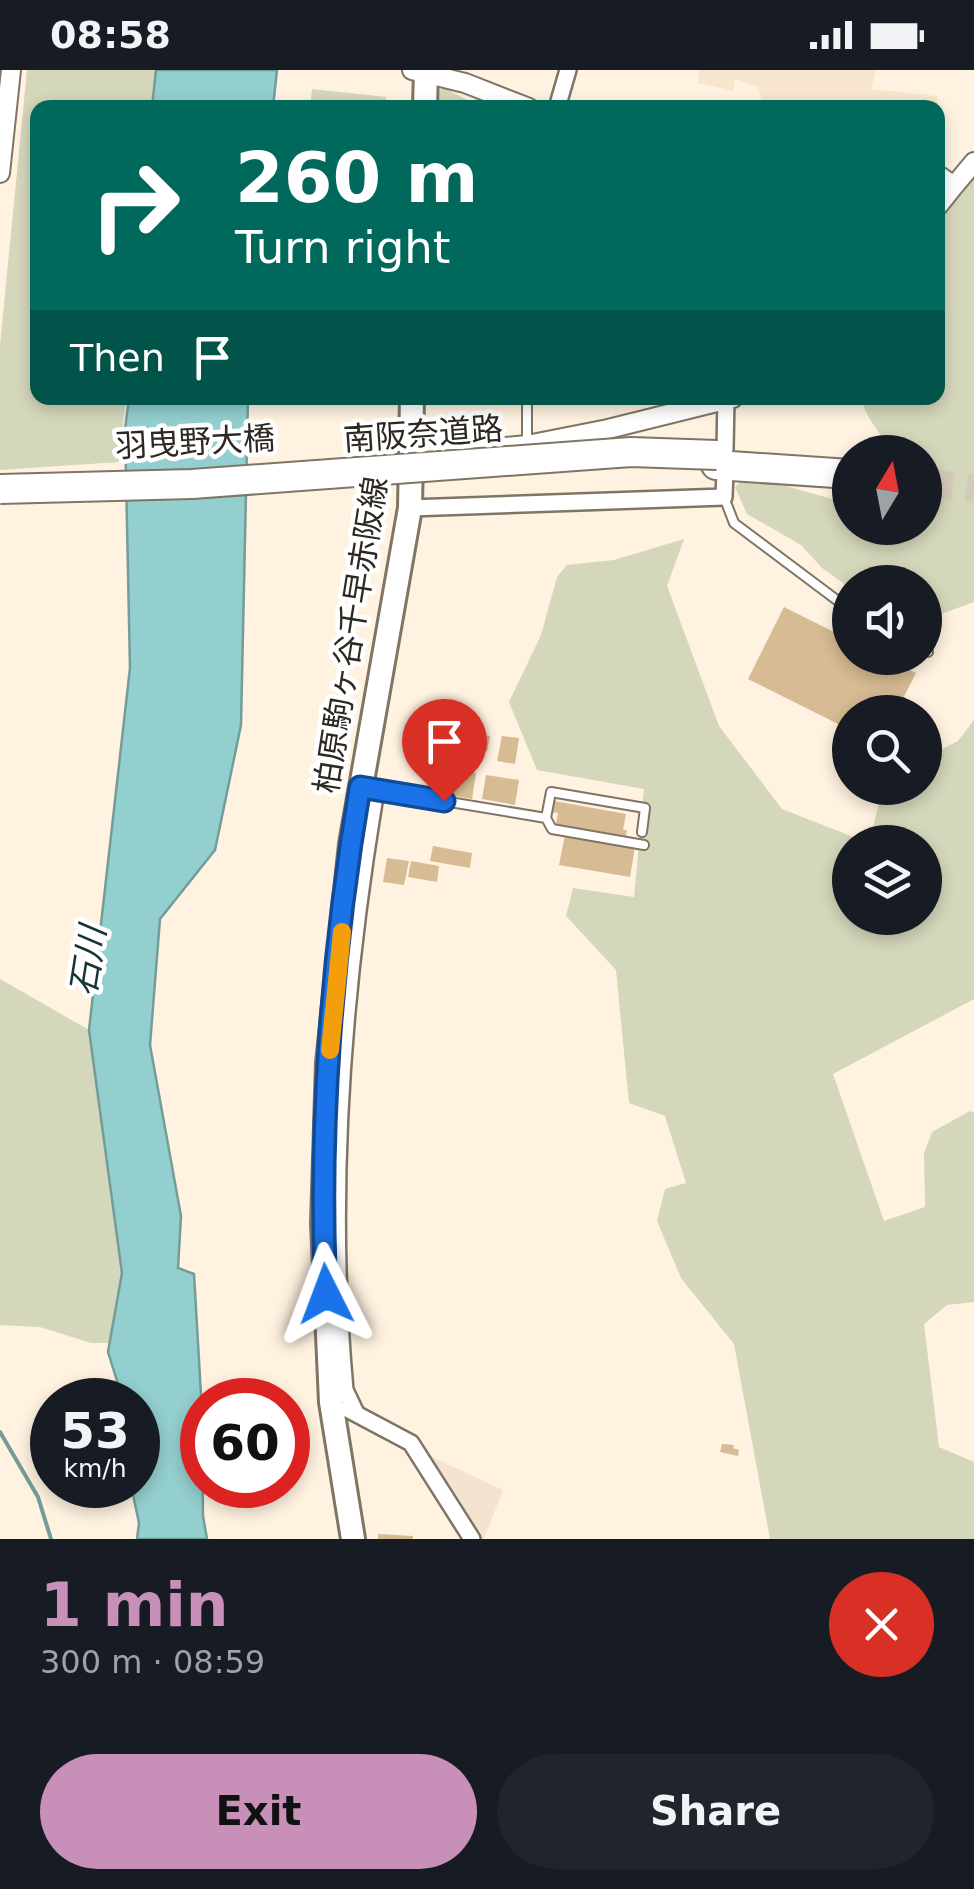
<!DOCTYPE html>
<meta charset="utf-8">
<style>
:root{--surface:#171b24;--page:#20242c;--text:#f1f3f6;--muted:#9ea1a6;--accent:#c88fb8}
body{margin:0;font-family:"DejaVu Sans","Noto Sans JP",sans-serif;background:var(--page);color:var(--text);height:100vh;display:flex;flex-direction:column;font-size:38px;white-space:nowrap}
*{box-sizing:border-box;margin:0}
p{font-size:32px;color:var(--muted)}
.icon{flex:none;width:55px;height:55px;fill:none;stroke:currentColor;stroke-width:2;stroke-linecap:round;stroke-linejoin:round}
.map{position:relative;height:1469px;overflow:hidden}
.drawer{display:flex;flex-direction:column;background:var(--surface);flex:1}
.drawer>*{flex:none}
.guide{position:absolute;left:30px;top:30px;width:915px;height:305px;border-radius:20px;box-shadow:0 5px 15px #0003;background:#00695c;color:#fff;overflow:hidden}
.needle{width:65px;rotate:10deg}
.tools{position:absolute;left:832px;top:365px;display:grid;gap:20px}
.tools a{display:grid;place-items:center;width:110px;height:110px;border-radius:50%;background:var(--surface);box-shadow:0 5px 15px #0003;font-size:50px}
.speed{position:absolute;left:30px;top:1308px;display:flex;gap:20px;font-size:50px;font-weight:700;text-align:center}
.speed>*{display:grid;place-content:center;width:130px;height:130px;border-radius:50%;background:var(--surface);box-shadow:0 5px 15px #0003;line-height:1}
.speed small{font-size:25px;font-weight:400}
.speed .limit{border:15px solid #d22;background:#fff;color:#111}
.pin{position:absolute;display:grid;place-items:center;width:85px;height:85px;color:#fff;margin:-102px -42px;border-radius:50% 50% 50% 0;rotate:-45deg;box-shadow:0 0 10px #0007}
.pin .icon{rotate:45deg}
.me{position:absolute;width:110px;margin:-55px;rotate:357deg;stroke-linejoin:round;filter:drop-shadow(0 0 8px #0008)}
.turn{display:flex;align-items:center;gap:35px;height:210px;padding:0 40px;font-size:45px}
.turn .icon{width:130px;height:130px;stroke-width:2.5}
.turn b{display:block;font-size:70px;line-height:85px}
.then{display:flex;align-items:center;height:95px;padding:0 40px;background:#0003;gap:20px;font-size:38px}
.round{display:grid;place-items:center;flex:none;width:105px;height:105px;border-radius:52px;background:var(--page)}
.summary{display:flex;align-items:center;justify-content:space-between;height:170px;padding:0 40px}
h1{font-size:60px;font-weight:700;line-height:75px;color:var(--accent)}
.action{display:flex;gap:20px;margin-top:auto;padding:20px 40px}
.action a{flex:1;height:115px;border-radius:60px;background:var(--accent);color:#111;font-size:40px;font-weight:700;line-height:115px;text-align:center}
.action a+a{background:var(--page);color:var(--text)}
.status{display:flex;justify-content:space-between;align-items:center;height:70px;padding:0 50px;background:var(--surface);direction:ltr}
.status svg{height:28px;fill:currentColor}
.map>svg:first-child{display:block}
</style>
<div class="status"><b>08:58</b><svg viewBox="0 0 49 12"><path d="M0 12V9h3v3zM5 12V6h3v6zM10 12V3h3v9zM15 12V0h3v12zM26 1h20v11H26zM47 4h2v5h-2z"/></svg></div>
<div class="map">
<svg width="974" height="1469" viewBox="0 0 974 1469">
<rect width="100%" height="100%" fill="#fff2e0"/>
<path fill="#f5e3d2" d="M426,1384L503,1420L484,1469H476Z"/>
<path fill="#f7e6cd" d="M699,0H876L871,19L937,26L938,54V38L763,35L758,17L735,9L733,21L698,13Z"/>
<path fill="#d4d7ba" d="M27,0H159L155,37L38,38V328H126L119,392L0,400V275Z
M444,18L479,36L483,37L434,38L436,21Z
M312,19L386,27V37H310Z
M974,108V532L925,550V512H850V518L822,498L801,475L747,444L735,417L747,405L850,434V458H925V382H890C883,363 865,350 862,328H938V152Z
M684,469L667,516L719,656L782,739L866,772H850V848H925V772H869L883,718H925V688L958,671L974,650V929L833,1004L884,1151L925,1137L924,1083L932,1062L970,1041L974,1043V1232L947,1235L924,1254L939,1377L974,1392V1469H770L734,1274L681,1208L657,1151L665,1119L686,1113L665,1046L629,1033L616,900L566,846L573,818L634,827L644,719L537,700L509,632L541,565L557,507L567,495L614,490Z
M0,909L89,960L122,1203L110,1273H91L40,1257L0,1255Z"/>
<path fill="#93cfce" stroke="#749d9a" stroke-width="2.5" d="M156,0H277L273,37H152Z
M129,328H248L241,655L215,780L160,849L150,975L181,1146L178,1198L194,1204L202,1342L203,1446L207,1469H137L139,1453L131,1415H138V1330H123L108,1282L122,1203L89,960L130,598L125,359Z"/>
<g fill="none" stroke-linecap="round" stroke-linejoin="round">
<path stroke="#749d9a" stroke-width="4" d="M0,1362L38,1427L51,1469"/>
</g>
<path fill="#d6bb94" d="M784,537L850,570V588H885L916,603L896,642H850V660L748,609Z
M483,665L490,666L487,681L481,680Z
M502,666L519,668L515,694L497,691Z
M437,697L448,699L443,726L432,724Z
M453,699L476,703L472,729L449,725Z
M486,705L519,710L515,735L482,729Z
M554,731L626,744L623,760H627L626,766L556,754L558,743L552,742Z
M565,765L635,777L630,807L559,795Z
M433,776L472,783L470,798L430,791Z
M387,788L409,791L404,815L383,812Z
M411,791L439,796L437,812L408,807Z
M722,1374L734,1375L733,1378L739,1380L738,1386L720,1382Z
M378,1464L413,1466V1469H378Z"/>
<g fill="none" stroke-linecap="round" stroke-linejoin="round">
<path stroke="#d5caba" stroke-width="28" stroke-dasharray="28 14" stroke-linecap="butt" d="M925,412L974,419"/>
<g stroke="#807565" stroke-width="12">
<path id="service" d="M527,373V328
M724,427L734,453L850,540
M925,581L928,582
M365,718L546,748L551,722L645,738L642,762
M546,748L552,759L644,775"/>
</g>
<g stroke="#807565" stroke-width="20">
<path id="minor" d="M557,38L568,0
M725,379L726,328
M410,438L724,427L725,401
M347,1339L411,1373L472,1469
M356,1343L345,1320C327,1125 342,926 374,732L358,729"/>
</g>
<g stroke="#807565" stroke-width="22">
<path id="tertiary" d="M412,0L465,13L529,38
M0,103L11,0
M938,105L954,116L974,92
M938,136L954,116
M464,381L527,375L608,359L733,328"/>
</g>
<g stroke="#807565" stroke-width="28">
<path id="primary" d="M425,38L426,0
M353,1469L331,1332L323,1153L328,993L351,774L410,438L412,328"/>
</g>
<g stroke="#807565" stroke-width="32">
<path id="motorway" d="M716,395L850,404"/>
</g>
<use href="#service" stroke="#fff" stroke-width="8"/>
<use href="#minor" stroke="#fff" stroke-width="15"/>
<use href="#tertiary" stroke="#fff" stroke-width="18"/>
<use href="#primary" stroke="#fff" stroke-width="22"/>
<use href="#motorway" stroke="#fff" stroke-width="28"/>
<g stroke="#807565" stroke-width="32" stroke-linecap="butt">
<path id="motorway-bridge" d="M0,419L192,414L631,382L717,385"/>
</g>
<use href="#motorway-bridge" stroke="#fff" stroke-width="28"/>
</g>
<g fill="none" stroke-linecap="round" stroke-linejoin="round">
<g stroke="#114b97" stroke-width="25">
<path id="route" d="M326,1224C318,1059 332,881 360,717L444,731"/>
</g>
<use href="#route" stroke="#1a73e8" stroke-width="18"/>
<path stroke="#f59e0b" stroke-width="18" d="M330,980L342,862"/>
</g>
<g text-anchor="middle" stroke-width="9" stroke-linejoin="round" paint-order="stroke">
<g font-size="32" fill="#2d2922" stroke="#fff">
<text transform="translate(423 364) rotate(-4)" y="11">南阪奈道路</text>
<text transform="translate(195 372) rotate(-3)" y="11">羽曳野大橋</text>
<text transform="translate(351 565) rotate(-81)" y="11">柏原駒ヶ谷千早赤阪線</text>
</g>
<g font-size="35" font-style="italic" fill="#173535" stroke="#fff">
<text transform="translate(88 891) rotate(-81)" y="12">石川</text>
</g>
</g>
</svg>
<div class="tools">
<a><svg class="needle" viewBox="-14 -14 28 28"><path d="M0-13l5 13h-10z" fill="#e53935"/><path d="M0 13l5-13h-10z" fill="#9ea1a6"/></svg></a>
<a><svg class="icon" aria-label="sound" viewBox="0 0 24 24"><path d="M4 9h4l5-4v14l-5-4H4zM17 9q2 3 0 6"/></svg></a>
<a><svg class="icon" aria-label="search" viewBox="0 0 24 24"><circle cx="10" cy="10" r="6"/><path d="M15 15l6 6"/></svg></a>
<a><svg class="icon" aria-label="layers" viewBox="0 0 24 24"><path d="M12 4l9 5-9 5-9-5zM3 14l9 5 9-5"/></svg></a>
</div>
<div class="speed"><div>53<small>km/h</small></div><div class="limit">60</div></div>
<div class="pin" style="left:444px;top:731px;background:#d93025"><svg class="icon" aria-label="arrive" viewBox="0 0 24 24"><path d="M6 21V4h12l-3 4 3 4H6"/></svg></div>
<svg class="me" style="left:326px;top:1224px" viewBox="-20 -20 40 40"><path d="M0-17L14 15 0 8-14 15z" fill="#1a73e8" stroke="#fff" stroke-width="4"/></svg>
<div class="guide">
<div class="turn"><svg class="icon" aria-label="right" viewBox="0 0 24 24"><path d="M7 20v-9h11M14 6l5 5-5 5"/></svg><div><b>260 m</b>Turn right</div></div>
<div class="then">Then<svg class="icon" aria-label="arrive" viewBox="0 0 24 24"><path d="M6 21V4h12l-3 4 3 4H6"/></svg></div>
</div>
</div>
<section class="drawer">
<div class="summary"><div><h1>1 min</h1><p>300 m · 08:59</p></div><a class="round" style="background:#d93025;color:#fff"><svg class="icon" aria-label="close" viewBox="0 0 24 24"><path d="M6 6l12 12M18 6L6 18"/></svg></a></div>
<div class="action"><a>Exit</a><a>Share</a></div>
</section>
